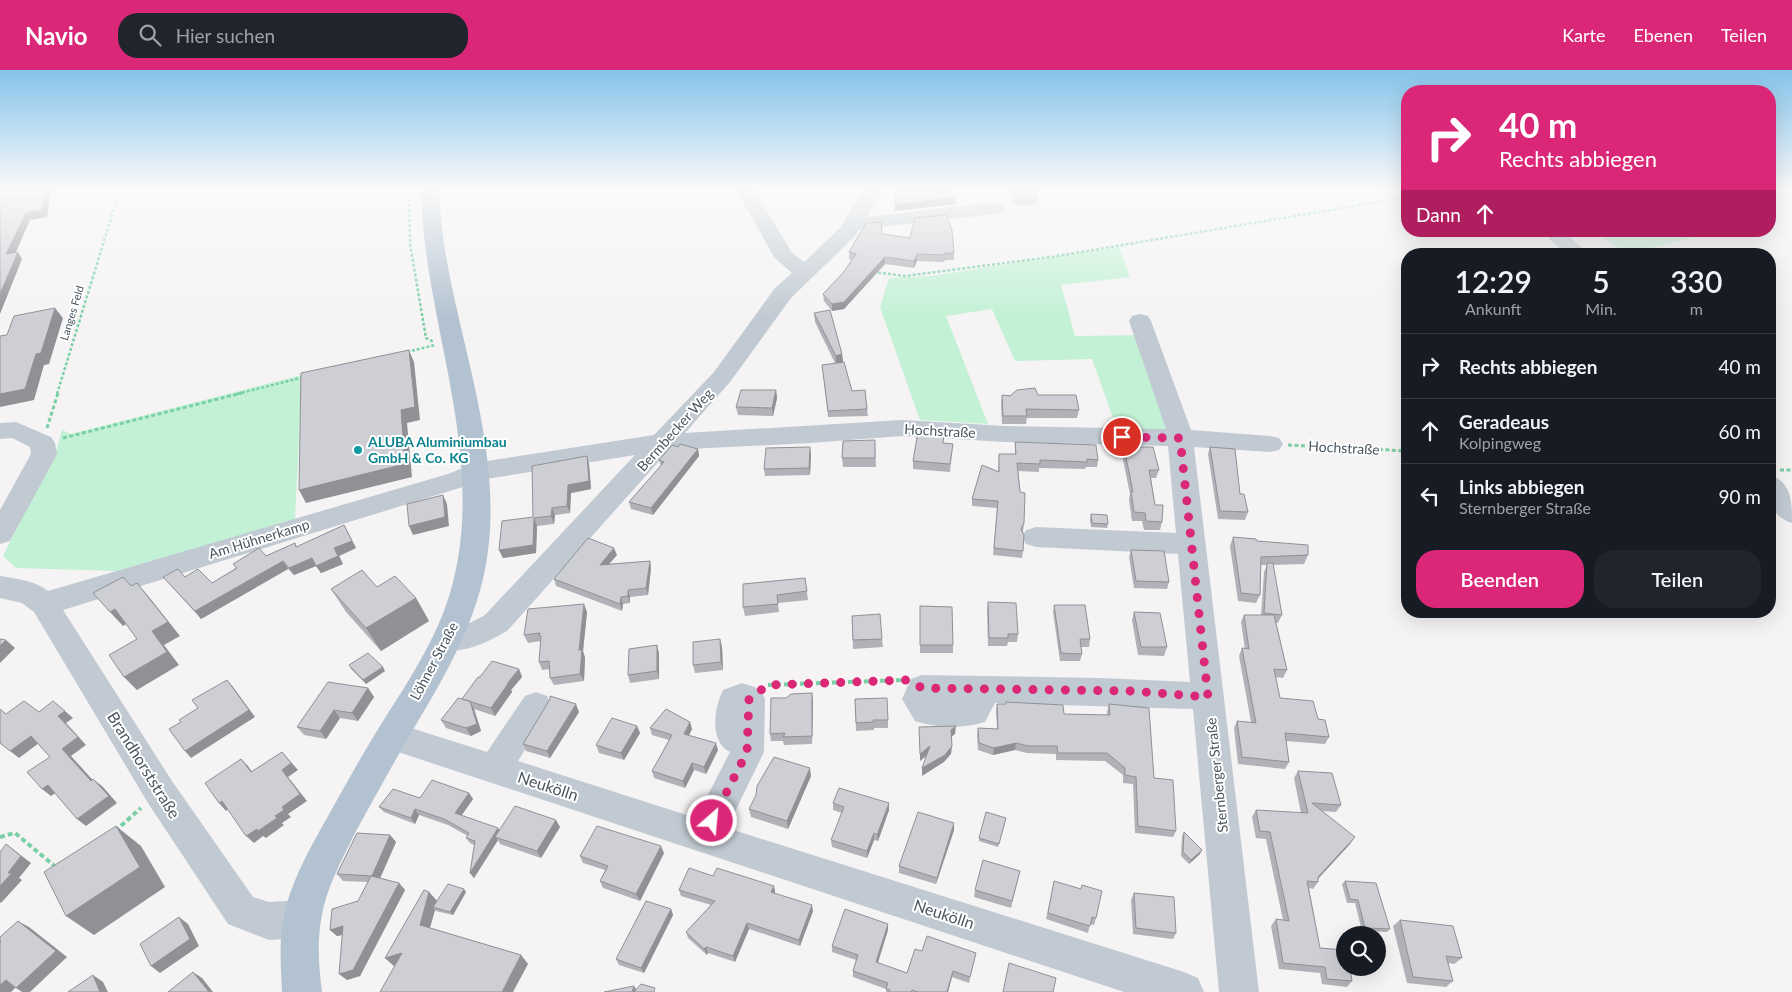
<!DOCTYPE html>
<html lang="de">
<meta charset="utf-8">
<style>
:root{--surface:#171b24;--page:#20242c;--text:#f1f3f6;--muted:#9ea1a6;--line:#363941;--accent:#db2777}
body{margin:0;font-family:Lato,sans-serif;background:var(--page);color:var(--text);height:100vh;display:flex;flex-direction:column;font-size:19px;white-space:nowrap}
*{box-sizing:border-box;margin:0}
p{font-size:16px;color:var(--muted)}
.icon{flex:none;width:28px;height:28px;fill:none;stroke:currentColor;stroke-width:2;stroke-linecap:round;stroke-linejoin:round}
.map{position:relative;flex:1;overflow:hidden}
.side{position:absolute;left:1401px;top:178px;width:375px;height:370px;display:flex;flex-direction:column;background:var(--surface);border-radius:20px;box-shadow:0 5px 20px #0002}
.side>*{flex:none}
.guide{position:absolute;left:1401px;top:15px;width:375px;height:152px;border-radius:20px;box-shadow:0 5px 20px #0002;background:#db2777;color:#fff;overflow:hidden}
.buttons{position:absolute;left:1336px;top:856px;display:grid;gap:10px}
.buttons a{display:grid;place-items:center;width:50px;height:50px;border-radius:50%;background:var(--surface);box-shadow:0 5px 20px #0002;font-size:25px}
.pin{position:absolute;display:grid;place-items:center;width:42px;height:42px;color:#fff;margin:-21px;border:2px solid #fff;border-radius:50%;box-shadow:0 1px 5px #0007}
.me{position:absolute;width:55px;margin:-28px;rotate:27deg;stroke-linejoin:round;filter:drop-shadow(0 0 4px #0008)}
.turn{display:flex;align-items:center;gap:18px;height:105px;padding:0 15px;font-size:22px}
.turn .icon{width:65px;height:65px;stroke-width:2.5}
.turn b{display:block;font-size:35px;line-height:42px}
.then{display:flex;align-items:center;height:48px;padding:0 15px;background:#0003;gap:10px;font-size:19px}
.eta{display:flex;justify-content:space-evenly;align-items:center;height:85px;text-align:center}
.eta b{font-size:30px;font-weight:600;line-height:35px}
.cta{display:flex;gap:10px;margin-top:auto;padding:10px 15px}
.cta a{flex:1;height:58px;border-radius:20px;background:var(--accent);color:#fff;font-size:20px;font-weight:600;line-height:58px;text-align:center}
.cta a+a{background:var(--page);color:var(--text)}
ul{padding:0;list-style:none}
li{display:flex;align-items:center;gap:15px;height:65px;padding:0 15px;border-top:1px solid var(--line)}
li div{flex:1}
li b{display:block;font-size:19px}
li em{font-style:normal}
header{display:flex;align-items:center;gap:30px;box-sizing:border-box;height:70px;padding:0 25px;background:var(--accent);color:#fff}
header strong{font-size:24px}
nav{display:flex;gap:28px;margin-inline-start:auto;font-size:18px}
.search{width:350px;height:45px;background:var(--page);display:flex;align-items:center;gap:12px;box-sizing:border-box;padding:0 18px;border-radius:20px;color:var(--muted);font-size:19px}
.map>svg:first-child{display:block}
</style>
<header>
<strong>Navio</strong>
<div class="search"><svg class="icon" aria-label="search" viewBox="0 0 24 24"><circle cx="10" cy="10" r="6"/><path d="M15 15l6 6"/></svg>Hier suchen</div>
<nav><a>Karte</a><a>Ebenen</a><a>Teilen</a></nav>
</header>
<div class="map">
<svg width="1792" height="922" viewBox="0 0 1792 922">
<rect width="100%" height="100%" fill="#f5f3f3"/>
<path fill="#c3f1d5" d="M1592,161H1718L1628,184Z
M1119,177L1130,207L1061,215L1075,266L1152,265L1185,363L1117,359L1092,289L1015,291L992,239L946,246L988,354L920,350L880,237L889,208L930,206Z
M302,305L295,450L116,501L16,498L3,486L57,378L62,360L71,364Z"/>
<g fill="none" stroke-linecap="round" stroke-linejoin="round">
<path stroke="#7ad0a6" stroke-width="2.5" stroke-dasharray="3 2" stroke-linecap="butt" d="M409,119L410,174L426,268L434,272
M873,202L905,206L1051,187L1408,127
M407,282L435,275
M57,324L120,119
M237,324L304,307"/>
<path stroke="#7ad0a6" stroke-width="3" stroke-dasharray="4 2.5" stroke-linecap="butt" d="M47,358L58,323
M63,368L242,323
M1288,375L1408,381
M1780,400H1792"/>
<path stroke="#7ad0a6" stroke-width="4" stroke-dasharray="5 3" stroke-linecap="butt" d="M768,615L902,610
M115,761L141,738
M0,767L15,763L57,798"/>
<path fill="#c1cad2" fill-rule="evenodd" d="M736,119H754L792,183L804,192L840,158L865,119H883L867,147L996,132L1003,134L1006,138L1003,142L996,144L860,159L855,166L791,228L730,312L685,363L902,350L1006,356L1166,359L1129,251L1132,246L1140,244L1148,246L1151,251L1191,360L1270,366L1279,368L1283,374L1279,380L1270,382L1194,377L1259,922H1219L1193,639L995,633L985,652C965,659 935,658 915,651L902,629L911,609L922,605L1101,608L1190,612L1178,484L1036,477L1026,474L1022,467L1026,460L1036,457L1176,463L1168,376L1006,372L902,366L810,373L669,380L507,561C486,573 461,586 437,578L433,569L437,560L470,553L485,545L635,385L480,410L466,416L63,540L172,711L253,827L269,832L302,830L315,836L321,849L315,862L302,868L269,870L228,854L148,733L34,542L22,533L0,528V506C17,509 34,510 48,521L448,404L475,393L654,365L714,302L775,218L792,203L774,187Z
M1541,161H1563L1589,184H1566Z
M16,352L51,367L55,373L57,384L10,471L0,474V440L31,384L30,377L12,368L0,369V353Z
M1770,405C1792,412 1792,432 1792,453C1768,446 1770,426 1770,405Z
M742,613L760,619L765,629L764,682L727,758L1184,902L1198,908L1204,922H1124L392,680L380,676L376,666L380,656L392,652L487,682L525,626L536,622L547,626L552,636L518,691L696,748L730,682C709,672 714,638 723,620Z"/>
<path fill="#b3c2d1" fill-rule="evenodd" d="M421,119H439C440,137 441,156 444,174C461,284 509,397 483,509C469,568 437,619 407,670C389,701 372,732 355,763C341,792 326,818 321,850C317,874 319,898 322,922H282C281,898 279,873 283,850C290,813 309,780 327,748C346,714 364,681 385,648C413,604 442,560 454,508C485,377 423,249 421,119Z"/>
</g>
<path fill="#b0b2b7" d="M1011,119H1035L1037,128L1036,135H1013Z
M882,164L954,183V190H945L944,192L917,191L914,198L885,194L844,239L832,241L824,231L823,224L843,203L852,190L849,189V182Z
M814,243L842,284L843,292L852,321L867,339L868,346L828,347L823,302L835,293L815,252Z
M776,320L777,328L773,346L738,345L736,337Z
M1002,325H1038L1079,340L1077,348H1027L1026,354H1002L1001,334Z
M875,370L876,397H843L842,388Z
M1015,372L1098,390L1097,397H1086L1085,399L1039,398V402L1018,401L1024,453L1023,462V481L1022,488L993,485L997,438L972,436V429L998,401L999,384H1015Z
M678,377L698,379L699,386L653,445L631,439L629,432L661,396L659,390Z
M1124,377L1159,400L1156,408H1151L1155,435L1162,452L1160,460H1144L1142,451H1132L1129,430L1130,424L1122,385Z
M1210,377L1240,424L1248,442L1245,450L1218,449L1208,384Z
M952,382L950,402L913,399V391Z
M811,384L810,405L765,406L764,399Z
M589,394L591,419L571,423L570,443L555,445L554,454L537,456L536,483L503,488L499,480L533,447Z
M1091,444L1108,454L1107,458L1091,457L1090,449Z
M344,455L356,478L339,486L343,494L321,503L316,496L294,505L288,499L201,549L163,507H185L212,513L236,498L233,494L266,486L295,473L297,477Z
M1233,467L1257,471L1308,485L1304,494L1273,495L1282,545L1278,553H1276L1287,600L1283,608L1276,607L1280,628L1318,649L1329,667L1325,674L1286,671L1289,692L1285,699L1238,694L1234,658L1237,651L1251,652L1239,586L1242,578L1245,579L1241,552L1244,545H1261L1264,502L1267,495H1261L1260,525L1256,533L1238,531L1230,476Z
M1131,480L1169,512L1167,519L1134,518L1129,487Z
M617,485L609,494L650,491L651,498L648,525L630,527V533L623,534L622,541L556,516L554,509Z
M805,508L808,530L778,533L779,542L745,546L743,537Z
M377,517L416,528L429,551L381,581L346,542L331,519Z
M988,532L1018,564L1017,572H1008L1007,576H988L987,541Z
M1054,535L1090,569L1089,577H1081L1082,584L1080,591H1060L1053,542Z
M920,536L953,575V583H920Z
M587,542L583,581L585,588L584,611L554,615L550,608V599L542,600L539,592L541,571L528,573L524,565Z
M1134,542L1167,577L1164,586L1138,585L1132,550Z
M852,546L882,569L883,577L853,579Z
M720,569L722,577L723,600L695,603L693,595Z
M659,583V609L630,613L628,605Z
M349,595L385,601L366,614L351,599Z
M519,599L522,607L511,620L512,622L495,646L474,639L481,661L471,666L446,658L441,650L462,629L480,607Z
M368,618L374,627L358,651L340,648L326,669L304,665L297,657Z
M812,623L813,631L812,674L784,675L783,671H771L770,664Z
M550,629L579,642L550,688L526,681L523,674Z
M855,629L888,650V658H874V660L856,661Z
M997,634L1064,644L1107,645V642L1109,634L1154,708L1176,761L1173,767L1135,763L1133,714L1123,713V705L1105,691L1056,690V684L1027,683L1015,680L993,685L978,680L977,665L978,658L997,659L996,641Z
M690,652L692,659L689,665L718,680L706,704L694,700L685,718L654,708L652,701L669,670L652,665L650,658Z
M637,656L640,663L624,690L599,683L596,675Z
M1298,701L1341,735L1336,742L1322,741L1350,774L1318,809V812L1313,819L1309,818L1320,878L1352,911L1347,917L1322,914L1320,903L1279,899L1271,856L1276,849L1283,850L1266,769L1256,768L1252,747L1256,740L1301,743L1294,708Z
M811,706L788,759L751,747L749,739Z
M469,723L473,729L461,746L500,760L560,757L541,788L500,774L498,770L474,808L470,803L474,775L470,773L466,768L468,766L448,755L419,745L415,754L384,742L379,737L420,728Z
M833,733H889V740L878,771L874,770L867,788L832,777L831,770L842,743L833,740Z
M1006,748L998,777L979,771V768Z
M954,760L936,814L899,803V796Z
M1184,762L1200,784L1189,794L1181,786L1182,766Z
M390,765L396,772L380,808L399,813L405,820L360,906L347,910L342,865L337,866L330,860L358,831L368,812L343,811L337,804Z
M664,783L640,831L603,818L600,811L605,800L583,793L580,786Z
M1020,801L1011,838L974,827L975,820Z
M713,806L774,816L775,822L774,823L813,841L800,876L749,859L735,892L708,883L707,885L688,868L686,862L711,835L681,826L679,820Z
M1054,811L1096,848L1094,855L1090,854L1088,863L1046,849Z
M1345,811L1390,859L1387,862L1362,861L1355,833H1347L1342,814Z
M429,822L437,831L466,822L453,845L436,841L435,840L430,858L521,885L528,894L394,896L385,888Z
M1134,823L1176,863L1173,869L1133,864L1131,830Z
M671,839L673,845L644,903L619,895L616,889Z
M1400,850L1462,888L1454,894L1448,893L1453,911L1446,917L1407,913L1393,856Z
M888,854V860L878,893L907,903L922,881L976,883L969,913L952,907L948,922H886V919L853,907V901L856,890L832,882V876Z"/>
<path fill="#909195" d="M46,119H51L47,147L30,150L12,191L6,184L26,143Z
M956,127V134L895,141V135Z
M18,182L22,189L0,244V224Z
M917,184V191L914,198V191Z
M885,187V194L844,239L832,241V234Z
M55,238L63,248L49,294L44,295L34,330L0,337V324L36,284Z
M409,280L414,292L420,350L407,353L412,407L306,433L299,420L401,340Z
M842,284L843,292L836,295V286Z
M776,320L777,328L773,346L772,338Z
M810,377L811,384L810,405L809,398Z
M698,379L699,386L653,445L651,438Z
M587,386L589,394L591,419L571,423L570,443L567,436L568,415Z
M443,425L447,434L449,456L413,465L409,456Z
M552,438L555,445L554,454L551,446Z
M534,448L537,456L536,483L503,488L499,480Z
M344,455L356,478L339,486L343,494L321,503L316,496L294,505L289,498L334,478Z
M614,478L617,485L602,502L600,495Z
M283,491L288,499L201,549L195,541Z
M650,491L651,498L648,525L646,518Z
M137,513L149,527L180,566L164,575L179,595L137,620L124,607L152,561Z
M628,520L630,527V533L628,526Z
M621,527L623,534L622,541L620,534Z
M416,528L429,551L381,581L366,558Z
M584,534L587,542L583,581L585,588L584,611L580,604L579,580Z
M115,539L128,553L123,556L110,542Z
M720,569L722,577L723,600L721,592Z
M6,570L15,578L0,593V572Z
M657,575L659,583V609L657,601Z
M383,597L385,601L366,614L363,610Z
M519,599L522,607L511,620L512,622L495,646L491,638L507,614Z
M227,610L233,617L255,647L191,688L185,681Z
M368,618L374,627L358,651L352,643Z
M812,623L813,631L812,674Z
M470,631L474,639L481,661L471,666L466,658Z
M576,634L579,642L550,688L547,681Z
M334,640L340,648L326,669L320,661Z
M65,641L73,648L66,653L86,675L71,686L100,718L91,711L62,679L58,646Z
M690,652L692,659L686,671L684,664Z
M637,656L640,663L624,690L621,683Z
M956,656L955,664L950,668L951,660Z
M31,666L39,673L19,688L10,681Z
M716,673L718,680L706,704L704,697Z
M1016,673L1015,680L993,685L994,678Z
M930,676L929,684L920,691V684Z
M952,676L951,684L944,692L922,706V698Z
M282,682L298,700L288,707L307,731L288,744L291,747L282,753L284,755L266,768L263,766L254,773L246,766L275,746L282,737Z
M241,689L248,696L258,710L251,702Z
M692,693L694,700L685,718L683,711Z
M810,698L811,706L788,759L787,751Z
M93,709L102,716L117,733L86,756L77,749Z
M48,715L57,722L51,726L42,719Z
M469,723L473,729L459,749L455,743Z
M222,731L229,738L226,741L219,733Z
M889,733V740L878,771L877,765Z
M415,739L419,745L415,754L411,748Z
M556,750L560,757L541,788L537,781Z
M954,753V760L936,814L937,808Z
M116,756L141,776L165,817L94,865L66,846Z
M498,758L502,763L495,767L498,770L474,808L470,803Z
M874,763V770L867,788V781Z
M390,765L396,772L378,813L372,806Z
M1355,767L1350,774L1313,814L1318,807Z
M6,774L31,793L19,808L22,810L1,833L0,832V816L8,803Z
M661,776L664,783L640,831L636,824Z
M1202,780L1200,784L1189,794L1191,790Z
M399,813L405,820L360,906L347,910L339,904Z
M774,816L775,822L772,829L771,822Z
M464,819L466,822L453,845L450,842Z
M429,822L437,831L433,837L435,840L428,864L420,855Z
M812,835L813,841L800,876L799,870Z
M671,839L673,845L644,903L641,898Z
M179,847L188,854L199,876L160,903L151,896Z
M18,851L29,857L67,887L30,922H22L16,918Z
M747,853L749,859L735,892L733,886Z
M888,854V860L876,898V892Z
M343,856L350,863L337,866L330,860Z
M706,877L708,883L707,885L704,879Z
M402,883L394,896L385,888Z
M521,885L528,894L513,922H502Z
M953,901L952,907L948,922H947Z
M193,902L202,908L213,922H209Z
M93,905L103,912L108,922H100Z
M6,910L17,916L11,922H0V915Z
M634,916L636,919L635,922H632Z"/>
<path fill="#cdcfd5" stroke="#909195" d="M2,119H46L42,140L26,143L6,184L18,182L0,224V120Z
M896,119H952L956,127L895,135Z
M1013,119H1035L1037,128L1014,127Z
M946,145L952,160L954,183H945L944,185L917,184L914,191L885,187L844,232L832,234L823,224L843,203L856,184L849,182L866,153L881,152L882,164L910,168L915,148Z
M55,238L41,283L36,284L25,319L0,324V266L7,265L14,246Z
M830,240L842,284L836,286L814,243Z
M409,280L415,337L401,340L405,394L299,420L301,303Z
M844,292L852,321L865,320L867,339L828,341L822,295Z
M1035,318L1038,325H1076L1079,340L1026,339L1027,346H1003L1002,325L1010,326L1017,320Z
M741,320H776L772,338L736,337Z
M918,362L944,364L943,373L953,374L950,394L913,391Z
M875,370V388H842L843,371Z
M1015,372L1096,375L1098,390L1087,389V392L1040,390V394L1017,393L1020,422L1025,423L1024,453L1021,459L1024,465L1023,481L994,478L998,431L972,429L982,395L999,402V384H1016Z
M680,374L698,379L651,438L629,432L664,392L659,390L672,375L678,377Z
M810,377L809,398L764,399L766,378Z
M1124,377H1153L1159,400H1149L1155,435H1163L1162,452L1146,451L1145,443L1134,442L1131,421L1133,422Z
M1210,377L1235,379L1240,424H1244L1248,442L1220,441Z
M587,386L589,411L568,415L567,436L552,438L551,446L534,448L533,475L499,480L502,451L533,447L532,396Z
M443,425L445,447L409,456L407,434Z
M1091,444L1107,445L1108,454L1092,453Z
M344,455L352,471L334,478L338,486L316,496L312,488L289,498L283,491L195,541L163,507L178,499L185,507L198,499L212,513L237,498L233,494L259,478L266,486L295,473L296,477Z
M1233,467L1256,469L1257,471L1308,475V485L1261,487L1260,525L1241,523Z
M588,468L614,478L600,495L650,491L646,518L628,520V526L621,527L620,534L554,509Z
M1131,480L1164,481L1169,512L1136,511Z
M1267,493H1273L1282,545L1264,543Z
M362,500L377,517L395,506L416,528L366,558L331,519Z
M123,507L131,516L137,513L168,552L152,561L167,582L124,607L109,585L137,569L115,539L110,542L93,523Z
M805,508L807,521L777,525L778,534L743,537V514Z
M988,532L1016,533L1018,564H1008V568H989Z
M584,534L579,580H582L580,604L550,608L549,591L539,592L541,566H539L540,563L524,565L528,539Z
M1054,535H1085L1090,569H1080L1082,584L1061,583Z
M920,536L952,537L953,575H920Z
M1134,542L1160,543L1167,577H1141Z
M880,544L882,569L853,570L852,546Z
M1244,545H1274L1287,600L1274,599L1280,628L1313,631L1318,649L1325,650L1329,667L1285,663L1289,692L1242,687L1237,651L1256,653L1242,578L1249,579Z
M0,569L6,570L0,576Z
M720,569L721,592L693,595V572Z
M657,575V601L628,605L629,579Z
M368,583L383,597L363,610L349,595Z
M492,591L519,599L507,614H508L491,638L462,629L478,607H480Z
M227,610L249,640L185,681L169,659L181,652L179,650L198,638L192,630Z
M328,612L368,618L352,643L334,640L320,661L297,657Z
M812,623V666L783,667L785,663L770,664L771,628H786L791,624Z
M550,626L576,634L547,681L523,674L550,629Z
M458,628L470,631L477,654L466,658L441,650Z
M887,628L888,650H873L874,652L856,653L855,629Z
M24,631L39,642L53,631L65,641L58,646L78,667L62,679L91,711L93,709L109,726L77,749L48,715L42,719L27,702L50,687L31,666L10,681L0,673V639L6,644Z
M1006,632L1063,635L1064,644L1110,645L1109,634L1149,638L1154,708L1173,710L1176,761L1138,756L1136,707L1125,705V698L1107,683H1058L1057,676H1028L1016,673L994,678L979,673L978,658L998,659L997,634H1006Z
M666,639L690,652L684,664L716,673L704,697L692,693L683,711L652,701L672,665L650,658Z
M612,648L637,656L621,683L596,675Z
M956,656L951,660L952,676L945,685L922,698L930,676L920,684L919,657Z
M282,682L291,693L282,700L300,724L282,737L284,740L275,746L277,748L258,761L257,759L246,766L222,731L219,733L205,713L241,689L251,702Z
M774,687L810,698L787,751L749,739L756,725L757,716Z
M1298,701L1332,703L1341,735L1312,733L1355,767L1318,807V812L1307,811L1320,878L1345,880V898H1350L1352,911L1327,909L1325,897L1283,893L1276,849L1289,851L1270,762L1260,761L1256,740L1308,743Z
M432,710L469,723L455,743L498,758L470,803L475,771L466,768L469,763L444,749L415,739L411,748L379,737L393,719L420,728Z
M839,718L889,733L877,765L874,763L867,781L831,770L844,737L833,733Z
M515,736L556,750L537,781L495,767Z
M918,742L954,753L937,808L899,796Z
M986,742L1006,748L999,774L979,768Z
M116,756L140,797L66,846L44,802Z
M597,756L661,776L636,824L600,811L608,796L580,786Z
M1184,762L1202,780L1191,790L1183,782Z
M357,763L390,765L372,806L337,804Z
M6,774L21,786L8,803H12L0,816V782Z
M983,790L1020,801L1012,831L975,820Z
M689,798L713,806L717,798L774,816L771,822L812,835L799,870L747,853L733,886L706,877L704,879L686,862L715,831L679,820Z
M371,806L399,813L353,900L339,904L343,856L330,860L332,839L358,831Z
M1054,811L1081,819L1082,815L1102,821L1096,848L1092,847L1090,856L1048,843Z
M1345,811L1376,813L1390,859L1365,858L1358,830L1350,829Z
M448,814L464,819L450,842L433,837Z
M424,820L429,822L420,855L521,885L502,922H380L402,883L385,888Z
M1134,823L1174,827L1176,863L1136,858Z
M646,831L671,839L641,898L616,889Z
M845,839L888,854L876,892L907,903L915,879L922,881L927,866L976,883L970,907L953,901L947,922H918L912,920L911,922H889L890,920L886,919L888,913L853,901L858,885L832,876Z
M179,847L190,869L151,896L140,874Z
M1400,850L1453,856L1462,888L1446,886L1453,911L1413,907Z
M18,851L56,881L16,918L6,910L0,915V873L1,872L0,871V867Z
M1009,893L1056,908L1053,922H1003Z
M193,902L209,922H168Z
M93,905L100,922H68Z
M641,914L655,918L654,922H634Z
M634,916L632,922H604Z"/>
<linearGradient id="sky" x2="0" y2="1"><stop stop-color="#85c3ea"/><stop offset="0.48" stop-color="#fafafa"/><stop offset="1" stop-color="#fafafa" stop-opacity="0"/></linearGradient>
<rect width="1792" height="248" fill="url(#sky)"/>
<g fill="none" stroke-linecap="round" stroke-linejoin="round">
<path stroke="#db2777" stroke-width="9" stroke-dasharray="0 16.2" d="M712,751L747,682L749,629L768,615L908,610L922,618L1132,621L1208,627L1180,368L1122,367"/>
</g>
<circle fill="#0f9aa8" stroke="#fff" stroke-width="2" cx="358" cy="380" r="5"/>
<g text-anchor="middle" stroke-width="4" stroke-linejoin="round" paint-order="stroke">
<g font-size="11" fill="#4a5661" stroke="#fff">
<text transform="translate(72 243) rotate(-73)" y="4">Langes Feld</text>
</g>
<g font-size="14" fill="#4a5661" stroke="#fff">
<text transform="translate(675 360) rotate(-48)" y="5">Bermbecker Weg</text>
<text transform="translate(940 361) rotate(3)" y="5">Hochstraße</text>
<text transform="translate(1344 378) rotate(3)" y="5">Hochstraße</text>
<text transform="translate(259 469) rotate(-17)" y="5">Am Hühnerkamp</text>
<text transform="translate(434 591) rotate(-62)" y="5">Löhner Straße</text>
<text transform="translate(1217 705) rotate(-96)" y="5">Sternberger Straße</text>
</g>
<g font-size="14" font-weight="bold" fill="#0d838f" stroke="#fff" text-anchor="start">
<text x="368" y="377">ALUBA Aluminiumbau<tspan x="368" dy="16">GmbH &amp; Co. KG</tspan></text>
</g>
<g font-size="16" fill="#4a5661" stroke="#fff">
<text transform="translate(144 695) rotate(58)" y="6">Brandhorststraße</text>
<text transform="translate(548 716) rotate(18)" y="6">Neukölln</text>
<text transform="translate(944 844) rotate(18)" y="6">Neukölln</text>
</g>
</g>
</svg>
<div class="buttons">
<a><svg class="icon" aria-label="search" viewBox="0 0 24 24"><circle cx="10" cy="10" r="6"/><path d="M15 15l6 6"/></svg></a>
</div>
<div class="pin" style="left:1122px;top:367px;background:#d93025"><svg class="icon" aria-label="arrive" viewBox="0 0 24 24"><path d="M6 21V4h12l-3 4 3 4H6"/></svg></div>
<svg class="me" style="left:712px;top:751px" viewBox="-20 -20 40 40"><circle r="17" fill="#db2777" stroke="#fff" stroke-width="3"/><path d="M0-11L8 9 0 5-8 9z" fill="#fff"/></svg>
<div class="guide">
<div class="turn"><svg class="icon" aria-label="right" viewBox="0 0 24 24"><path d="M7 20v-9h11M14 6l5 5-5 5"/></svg><div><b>40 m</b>Rechts abbiegen</div></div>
<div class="then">Dann<svg class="icon" aria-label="ahead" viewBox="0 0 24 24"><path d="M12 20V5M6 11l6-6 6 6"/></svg></div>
</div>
<section class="side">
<div class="eta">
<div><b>12:29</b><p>Ankunft</p></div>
<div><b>5</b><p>Min.</p></div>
<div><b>330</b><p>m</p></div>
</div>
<ul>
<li><svg class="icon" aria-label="right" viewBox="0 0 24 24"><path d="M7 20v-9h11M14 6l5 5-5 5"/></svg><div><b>Rechts abbiegen</b></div><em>40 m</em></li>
<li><svg class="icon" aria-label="ahead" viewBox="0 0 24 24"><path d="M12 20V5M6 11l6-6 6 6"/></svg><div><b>Geradeaus</b><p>Kolpingweg</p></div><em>60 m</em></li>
<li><svg class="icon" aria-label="left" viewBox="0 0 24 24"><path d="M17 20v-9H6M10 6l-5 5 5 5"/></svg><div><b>Links abbiegen</b><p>Sternberger Straße</p></div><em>90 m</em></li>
</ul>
<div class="cta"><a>Beenden</a><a>Teilen</a></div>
</section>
</div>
